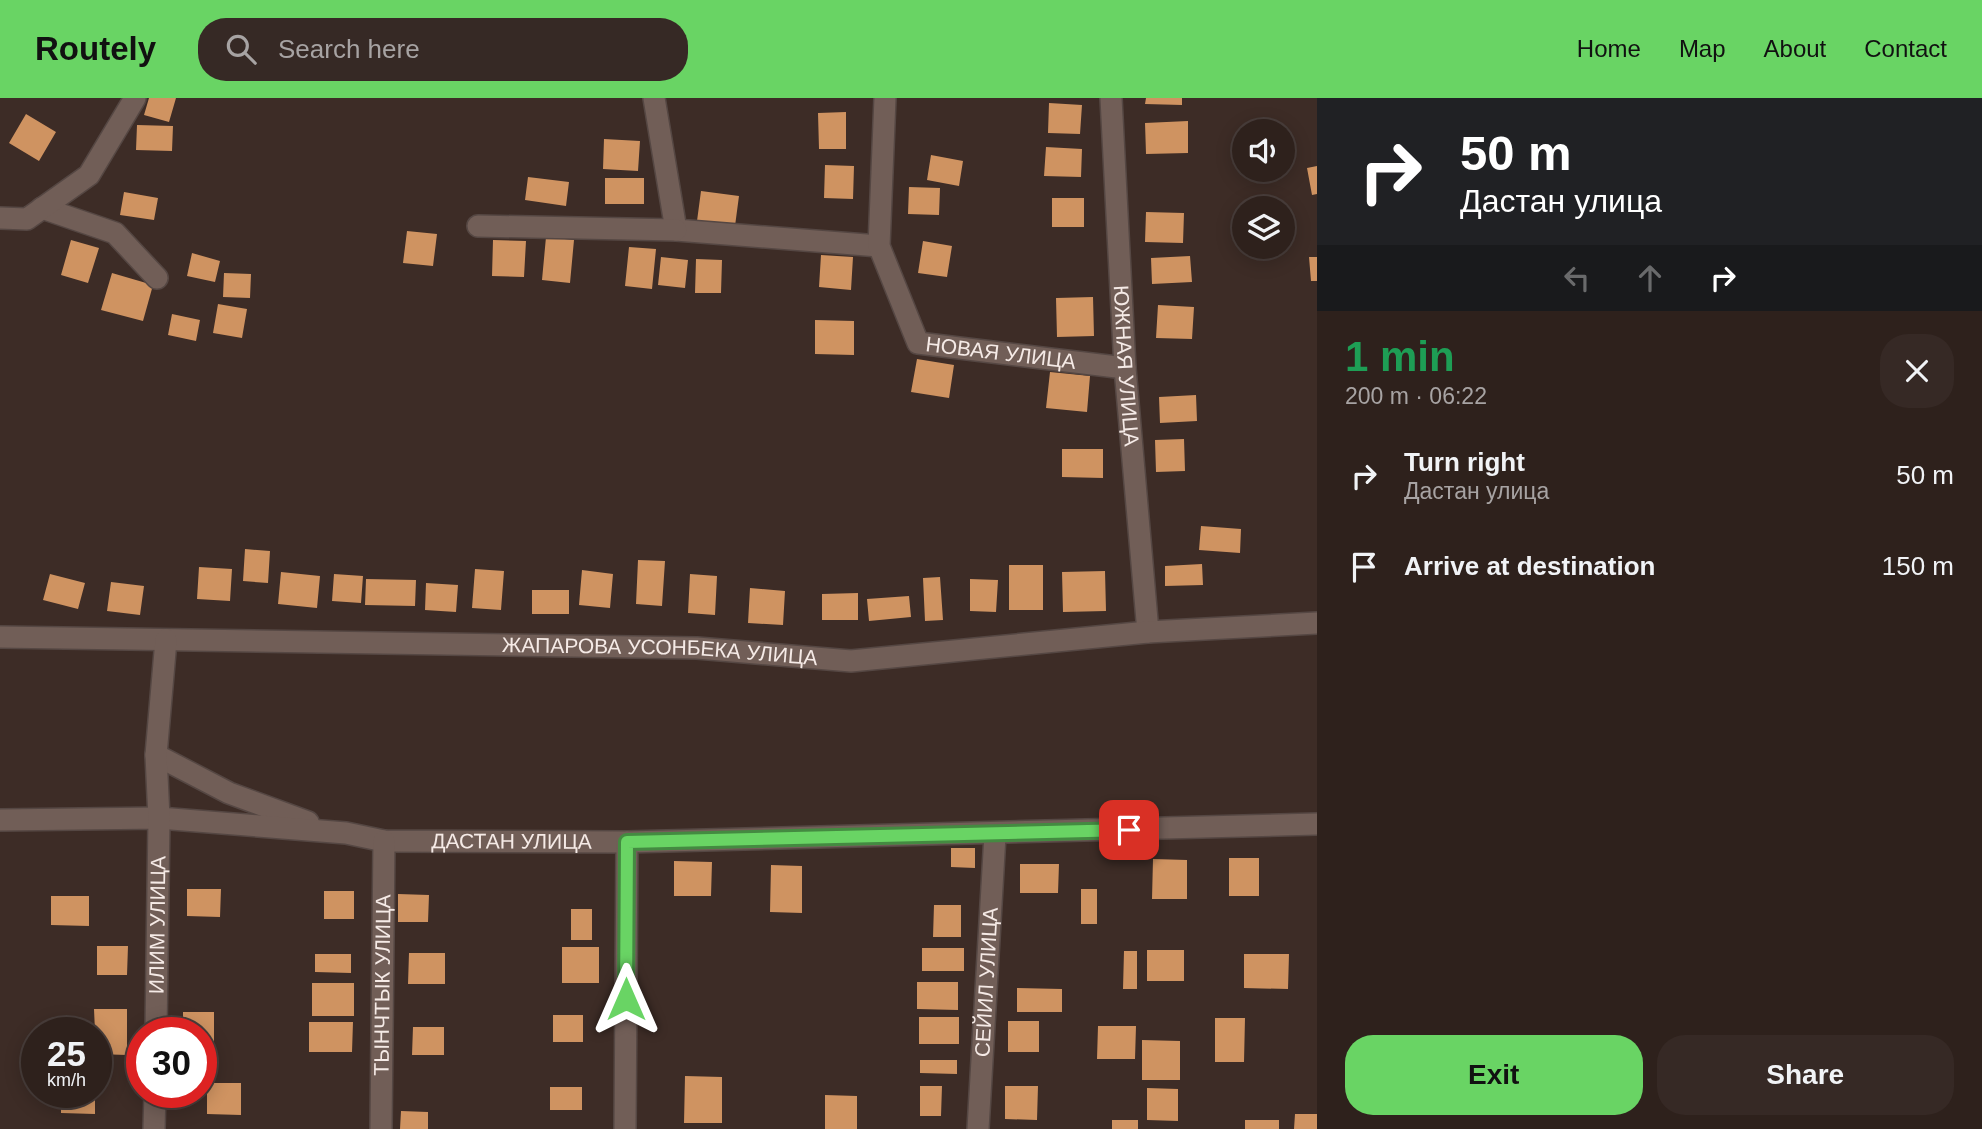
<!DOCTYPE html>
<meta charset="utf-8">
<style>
:root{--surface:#2e211c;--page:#362925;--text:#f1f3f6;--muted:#a7a3a3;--line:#493e3b;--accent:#69d464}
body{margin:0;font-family:Helvetica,sans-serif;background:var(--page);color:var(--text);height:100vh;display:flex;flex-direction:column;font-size:26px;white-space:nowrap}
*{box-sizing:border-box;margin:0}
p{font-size:23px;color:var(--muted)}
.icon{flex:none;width:38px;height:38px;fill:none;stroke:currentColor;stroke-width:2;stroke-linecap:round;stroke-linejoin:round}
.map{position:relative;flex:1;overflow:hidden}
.sheet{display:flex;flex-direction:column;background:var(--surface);width:665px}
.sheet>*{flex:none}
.guide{background:#202124;color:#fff;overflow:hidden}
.fabs{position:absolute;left:1232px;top:21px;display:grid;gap:14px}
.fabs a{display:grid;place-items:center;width:63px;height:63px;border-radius:50%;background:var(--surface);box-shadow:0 4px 18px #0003,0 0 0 2px var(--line);font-size:35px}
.speed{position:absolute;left:21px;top:919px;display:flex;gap:14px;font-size:35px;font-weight:700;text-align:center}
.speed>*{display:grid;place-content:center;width:91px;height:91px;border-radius:50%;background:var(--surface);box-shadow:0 4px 18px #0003,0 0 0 2px var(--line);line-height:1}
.speed small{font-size:18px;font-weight:400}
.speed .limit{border:10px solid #d22;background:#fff;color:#111}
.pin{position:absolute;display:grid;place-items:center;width:60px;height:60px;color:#fff;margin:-30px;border-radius:14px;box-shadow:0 4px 10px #0006}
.me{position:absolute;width:77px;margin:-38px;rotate:0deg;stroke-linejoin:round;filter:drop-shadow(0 0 5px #0008)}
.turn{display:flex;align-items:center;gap:24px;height:147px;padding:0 28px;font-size:32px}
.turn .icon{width:91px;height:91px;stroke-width:2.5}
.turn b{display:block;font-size:49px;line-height:60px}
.lanes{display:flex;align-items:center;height:66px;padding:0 28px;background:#0003;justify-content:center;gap:35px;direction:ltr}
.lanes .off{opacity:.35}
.round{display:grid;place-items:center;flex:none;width:74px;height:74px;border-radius:28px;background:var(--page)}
.head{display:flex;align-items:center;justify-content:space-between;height:119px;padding:0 28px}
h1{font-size:42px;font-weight:600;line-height:52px;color:#1e9e55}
.button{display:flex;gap:14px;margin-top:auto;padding:14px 28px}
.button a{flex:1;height:80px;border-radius:28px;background:var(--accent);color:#111;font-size:28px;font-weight:600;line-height:80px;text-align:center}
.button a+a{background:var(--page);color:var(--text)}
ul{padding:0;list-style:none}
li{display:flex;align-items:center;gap:21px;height:91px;padding:0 28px}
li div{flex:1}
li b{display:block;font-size:26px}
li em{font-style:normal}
header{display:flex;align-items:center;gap:42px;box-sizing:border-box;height:98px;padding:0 35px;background:var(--accent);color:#111}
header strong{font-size:33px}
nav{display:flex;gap:38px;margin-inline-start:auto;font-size:24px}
.search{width:490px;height:63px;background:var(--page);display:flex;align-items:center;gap:18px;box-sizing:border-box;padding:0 24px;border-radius:28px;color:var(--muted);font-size:26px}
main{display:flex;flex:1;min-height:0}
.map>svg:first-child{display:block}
</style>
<header>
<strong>Routely</strong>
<div class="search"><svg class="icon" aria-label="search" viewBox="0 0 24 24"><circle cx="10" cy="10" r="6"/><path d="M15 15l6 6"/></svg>Search here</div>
<nav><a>Home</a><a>Map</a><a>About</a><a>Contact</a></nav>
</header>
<main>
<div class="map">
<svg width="1317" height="1031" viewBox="0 0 1317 1031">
<rect width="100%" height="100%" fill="#3d2c26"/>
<path fill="#cf9361" d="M149,0H176L169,24L144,17Z
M1146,0H1182V7L1145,6Z
M1049,5L1082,7L1080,36L1048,35Z
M846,14V51H819L818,15Z
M26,16L56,34L39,63L9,45Z
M1188,23V55L1146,56L1145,25Z
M137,27L173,28L172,53L136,52Z
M604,41L640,43L638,73L603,71Z
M1046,49L1082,51L1081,79L1044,78Z
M931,57L963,63L959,88L927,82Z
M825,67L854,68L853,101L824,100Z
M1317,68V96L1312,97L1307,70Z
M528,79L569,84L566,108L525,102Z
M605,80H644V106H605Z
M909,89L940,90L939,117L908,116Z
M701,93L739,98L735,128L697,123Z
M124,94L158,100L154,122L120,117Z
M1052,100H1084V129H1052Z
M1146,114L1184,115L1183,145L1145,144Z
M407,133L437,136L433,168L403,165Z
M546,139L574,142L570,185L542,182Z
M71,142L99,150L88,185L61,177Z
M493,142L526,143L524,179L492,178Z
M923,143L952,148L947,179L918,175Z
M629,149L656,151L652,191L625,188Z
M192,155L220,163L215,184L187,178Z
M821,157L853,159L851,192L819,189Z
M1190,158L1192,184L1152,186L1151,160Z
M661,159L688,162L685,190L658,187Z
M1309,159H1317V183H1311Z
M696,161L722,162L721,195H695Z
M112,175L153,187L143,223L101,212Z
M224,175L251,176L250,200L223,199Z
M1093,199L1094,238L1057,239L1056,200Z
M218,206L247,211L242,240L213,235Z
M1158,207L1194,209L1192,241L1156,240Z
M172,216L200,222L196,243L168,237Z
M815,222L854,223V257L815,256Z
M917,261L954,267L949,300L911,294Z
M1050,274L1090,278L1087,314L1046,310Z
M1196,297L1197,323L1160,325L1159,299Z
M1184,341L1185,373L1156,374L1155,342Z
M1062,351H1103V380L1062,379Z
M1201,428L1241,431L1240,455L1199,452Z
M245,451L270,453L268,485L243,483Z
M638,462L665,463L662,508L636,506Z
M1202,466L1203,487L1165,488V468Z
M1009,467H1043V512H1009Z
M199,469L232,471L230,503L197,501Z
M475,471L504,473L501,512L472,510Z
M582,472L613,476L610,510L579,507Z
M1105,473L1106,513L1063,514L1062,474Z
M281,474L320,478L317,510L278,506Z
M50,476L85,485L78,511L43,502Z
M334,476L363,478L361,505L332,503Z
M690,476L717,478L715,517L688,515Z
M940,479L943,522L925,523L923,480Z
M366,481L416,482L415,508L365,507Z
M970,481L998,482L996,514L970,513Z
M111,484L144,488L140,517L107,513Z
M426,485L458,487L456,514L425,512Z
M750,490L785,493L783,527L748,525Z
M532,492H569V516H532Z
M858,495V522H822V496Z
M909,498L911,519L869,523L867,501Z
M951,750H975V770L951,769Z
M1229,760H1259V798H1229Z
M1153,761L1187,762V801H1152Z
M674,763L712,764L711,798H674Z
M1020,766H1059L1058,795H1020Z
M771,767L802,768V815L770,814Z
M187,791H221L220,819L187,818Z
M1081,791H1097V826H1081Z
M324,793H354V821H324Z
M398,796L429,797L428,824H398Z
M51,798H89V828L51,827Z
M934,807H961V839H933Z
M571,811H592V842H571Z
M97,848H128L127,877H97Z
M562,849H599V885H562Z
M922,850H964V873H922Z
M1147,852H1184V883H1147Z
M1124,853H1137V891H1123Z
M409,855H445V886H408Z
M315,856H351V875L315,874Z
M1244,856H1289L1288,891L1244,890Z
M917,884H958V912L917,911Z
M312,885H354V918H312Z
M1017,890L1062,891V914H1017Z
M94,911H127V957L96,956Z
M183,914H214V949H201V934H183Z
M553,917H583V944H553Z
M919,919H959V946H919Z
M1215,920H1245L1244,964H1215Z
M1008,923H1039V954H1008Z
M309,924H353L352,954H309Z
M1098,928H1136L1135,961H1097Z
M413,929H444V957H412Z
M1142,942L1180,943V982H1142Z
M920,962H957V976L920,975Z
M685,978L722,979V1025H684Z
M207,985H241V1017L207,1016Z
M920,988H942L941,1018H920Z
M1005,988H1038L1037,1022L1005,1021Z
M550,989H582V1012H550Z
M1147,990L1178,991V1023L1147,1022Z
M61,994H95V1016L61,1015Z
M825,997L857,998V1031H825Z
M401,1013L428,1014V1031H400Z
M1295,1016H1317V1031H1294Z
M1112,1022H1138V1031H1112Z
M1245,1022H1279V1031H1245Z"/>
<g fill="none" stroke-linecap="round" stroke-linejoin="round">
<g stroke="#554743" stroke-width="24">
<g id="minor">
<path d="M654,0L676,132L879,148"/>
<path id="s1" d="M885,0L879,148L918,245L1125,270"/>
<path id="s2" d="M1111,0L1125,270L1148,534"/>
<path d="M42,110L115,135L157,180"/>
<path d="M0,120L27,121L89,77L135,0"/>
<path d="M478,128L676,132"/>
<path id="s3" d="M0,539L697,550L851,563L1148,534L1317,525"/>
<path d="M156,657L229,695L308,724"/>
<path id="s4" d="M0,722L159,720L346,735L384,743L627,744L1317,726"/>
<path id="s5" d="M156,934L159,720L156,657L166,542"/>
<path d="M154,1031L155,994"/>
<path id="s6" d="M381,1031L384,743"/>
<path d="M625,1031L627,744"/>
<path id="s7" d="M978,1031L995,737"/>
</g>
</g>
<use href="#minor" stroke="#715e57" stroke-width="21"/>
</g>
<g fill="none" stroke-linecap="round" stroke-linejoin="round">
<g stroke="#448a41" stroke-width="18">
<path id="route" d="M626,901L627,744L1129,732"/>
</g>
<use href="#route" stroke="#69d464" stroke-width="12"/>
</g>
<g text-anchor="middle" stroke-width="7" stroke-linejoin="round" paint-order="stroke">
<g font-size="21" fill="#f5eae6" stroke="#1e1614">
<text dy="7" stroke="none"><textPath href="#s1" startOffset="336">НОВАЯ УЛИЦА</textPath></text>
<text dy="7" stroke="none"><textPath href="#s2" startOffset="268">ЮЖНАЯ УЛИЦА</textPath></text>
<text dy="7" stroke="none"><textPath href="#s3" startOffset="660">ЖАПАРОВА УСОНБЕКА УЛИЦА</textPath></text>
<text dy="7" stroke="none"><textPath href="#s4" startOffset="513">ДАСТАН УЛИЦА</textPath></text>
<text dy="7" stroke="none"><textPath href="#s5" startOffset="107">ИЛИМ УЛИЦА</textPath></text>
<text dy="7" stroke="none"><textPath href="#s7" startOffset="147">СЕЙИЛ УЛИЦА</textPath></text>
<text dy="7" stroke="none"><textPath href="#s6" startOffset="144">ТЫНЧТЫК УЛИЦА</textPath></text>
</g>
</g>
</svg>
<div class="fabs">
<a><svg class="icon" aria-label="sound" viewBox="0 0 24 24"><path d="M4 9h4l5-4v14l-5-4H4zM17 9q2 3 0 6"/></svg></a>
<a><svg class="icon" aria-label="layers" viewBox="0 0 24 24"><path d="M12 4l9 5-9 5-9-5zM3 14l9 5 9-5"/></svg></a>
</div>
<div class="speed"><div>25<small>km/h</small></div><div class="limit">30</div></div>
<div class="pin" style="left:1129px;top:732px;background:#d93025"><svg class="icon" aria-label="arrive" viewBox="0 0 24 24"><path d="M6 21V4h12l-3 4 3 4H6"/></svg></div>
<svg class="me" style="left:626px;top:901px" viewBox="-20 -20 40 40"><path d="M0-17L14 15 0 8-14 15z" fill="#69d464" stroke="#fff" stroke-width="4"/></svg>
</div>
<section class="sheet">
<div class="guide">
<div class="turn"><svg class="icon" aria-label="right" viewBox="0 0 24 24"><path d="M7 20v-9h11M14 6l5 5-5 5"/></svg><div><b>50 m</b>Дастан улица</div></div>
<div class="lanes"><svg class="icon off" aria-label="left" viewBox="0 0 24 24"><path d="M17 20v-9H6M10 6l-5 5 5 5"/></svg><svg class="icon off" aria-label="ahead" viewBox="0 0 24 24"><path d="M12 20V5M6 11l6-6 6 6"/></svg><svg class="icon" aria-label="right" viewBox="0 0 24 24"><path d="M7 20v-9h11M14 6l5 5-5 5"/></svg></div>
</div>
<div class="head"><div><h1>1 min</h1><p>200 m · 06:22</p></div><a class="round"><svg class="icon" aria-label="close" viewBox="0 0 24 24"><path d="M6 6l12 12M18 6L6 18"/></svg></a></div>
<ul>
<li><svg class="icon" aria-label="right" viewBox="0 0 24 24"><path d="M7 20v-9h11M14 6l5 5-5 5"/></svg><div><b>Turn right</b><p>Дастан улица</p></div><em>50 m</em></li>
<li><svg class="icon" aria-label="arrive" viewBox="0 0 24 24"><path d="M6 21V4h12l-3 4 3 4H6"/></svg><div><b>Arrive at destination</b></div><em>150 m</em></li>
</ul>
<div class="button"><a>Exit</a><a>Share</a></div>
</section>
</main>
